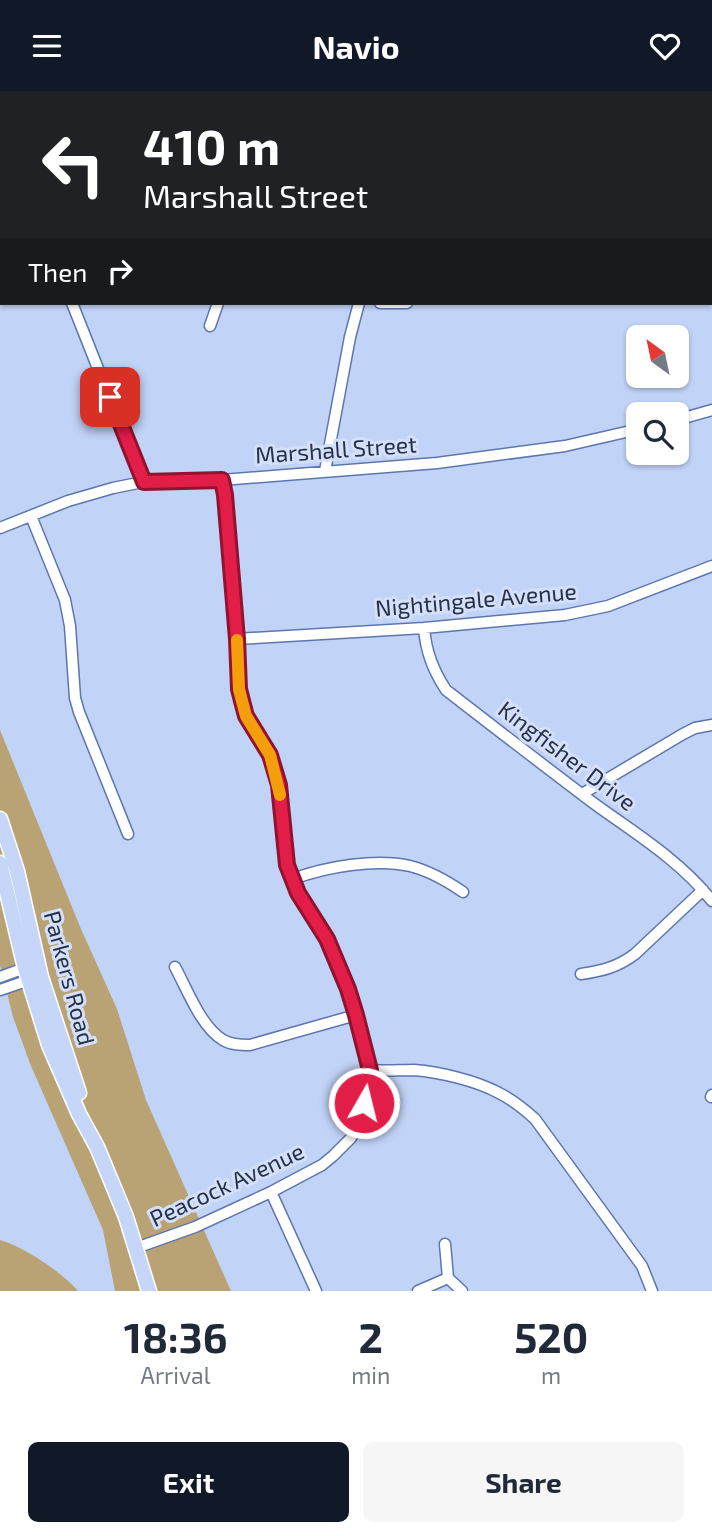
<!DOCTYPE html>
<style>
:root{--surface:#fff;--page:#f6f6f7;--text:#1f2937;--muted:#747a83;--accent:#111827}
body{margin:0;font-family:"Exo 2",sans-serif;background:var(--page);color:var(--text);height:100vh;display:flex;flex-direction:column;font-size:26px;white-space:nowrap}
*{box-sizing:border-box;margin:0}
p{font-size:23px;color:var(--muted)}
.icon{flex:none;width:38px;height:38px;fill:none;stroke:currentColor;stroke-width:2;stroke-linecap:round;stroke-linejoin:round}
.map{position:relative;height:1200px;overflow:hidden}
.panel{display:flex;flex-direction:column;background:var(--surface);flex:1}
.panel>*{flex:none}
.banner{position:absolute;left:0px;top:0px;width:712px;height:214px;box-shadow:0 2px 5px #0004;background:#202124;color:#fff;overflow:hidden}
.needle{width:46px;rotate:327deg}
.controls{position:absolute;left:626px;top:234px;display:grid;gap:14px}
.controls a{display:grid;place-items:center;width:63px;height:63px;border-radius:10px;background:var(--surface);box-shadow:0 2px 5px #0004;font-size:35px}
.pin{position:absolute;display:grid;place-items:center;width:60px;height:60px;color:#fff;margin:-30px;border-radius:14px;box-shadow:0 4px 10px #0006}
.me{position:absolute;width:77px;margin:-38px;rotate:8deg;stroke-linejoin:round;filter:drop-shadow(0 0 5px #0008)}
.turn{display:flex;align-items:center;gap:24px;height:147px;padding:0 28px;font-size:32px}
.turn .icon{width:91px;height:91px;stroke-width:2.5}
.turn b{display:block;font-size:49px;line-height:60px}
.then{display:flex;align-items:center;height:66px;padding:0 28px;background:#0003;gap:14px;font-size:26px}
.eta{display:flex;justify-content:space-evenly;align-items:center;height:119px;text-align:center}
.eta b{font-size:42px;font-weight:700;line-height:49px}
.action{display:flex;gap:14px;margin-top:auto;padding:14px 28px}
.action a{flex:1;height:80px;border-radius:10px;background:var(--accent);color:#fff;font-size:28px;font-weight:700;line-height:80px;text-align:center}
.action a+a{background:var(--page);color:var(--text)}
header{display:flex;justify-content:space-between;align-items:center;height:91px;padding:0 28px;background:var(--accent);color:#fff;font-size:32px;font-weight:700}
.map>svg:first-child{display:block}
</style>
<header><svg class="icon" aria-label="menu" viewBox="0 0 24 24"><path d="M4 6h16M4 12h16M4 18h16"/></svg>Navio<svg class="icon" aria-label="heart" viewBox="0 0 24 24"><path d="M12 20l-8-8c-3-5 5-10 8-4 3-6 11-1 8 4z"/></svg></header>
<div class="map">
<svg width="712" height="1200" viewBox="0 0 712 1200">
<rect width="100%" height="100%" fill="#c2d3f8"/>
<path fill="#b9a375" d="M0,639L81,838L117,918L146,1009L231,1200H115L103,1139L31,975L13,926L0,874Z
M0,1149C23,1155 63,1182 78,1200H0Z"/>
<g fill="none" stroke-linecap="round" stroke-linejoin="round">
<g stroke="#5e76ae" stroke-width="13">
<path id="minor" d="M48,0L49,2
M401,0L405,2
M135,2L140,0
M481,2L482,0
M710,147L712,146
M72,212L143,391
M380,212H407
M210,235L218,212
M677,329L712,319
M325,380L350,246L359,212
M31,425L65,509L70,535L75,607L79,621L128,743
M0,437L68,410L113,397L143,391L222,389L437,372L565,355L639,338
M424,537C426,561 433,579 446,599C495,637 543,674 592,711C633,741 680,769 712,810
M237,548L424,537L565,524L608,515L712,475
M582,703L683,643L695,637L712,634
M293,788C325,776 376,767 410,775C430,780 447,790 463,801
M175,876C187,898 201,936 223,949C231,954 241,954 250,954L356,924
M581,883C602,880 618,876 635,863L703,799
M0,886L30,875
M0,899L35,887
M370,979C384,980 399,979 414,979C440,981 477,990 499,1002C513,1009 524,1018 535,1028L642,1175L652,1200
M711,1006L712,1004
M271,1101L316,1200
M445,1153L448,1187L462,1200
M136,1157L195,1136L271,1101L322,1074L333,1065L351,1047L358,1034L364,1012L370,979L348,898L327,848L298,802L287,774L279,694L270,664L246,625L241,610L239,598L237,548L222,389
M418,1200L448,1187"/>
</g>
<g stroke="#fff" stroke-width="17">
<path id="major" d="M0,728L17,780L41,886L79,1002
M0,772L25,877L49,954L79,1023L97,1056L112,1092L126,1126L149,1200"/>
</g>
<use href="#minor" stroke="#fff" stroke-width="10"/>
<use href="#major" stroke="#c6d6f8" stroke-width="14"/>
</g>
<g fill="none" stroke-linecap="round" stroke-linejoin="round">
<g stroke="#92132f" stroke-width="18">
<path id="route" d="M110,306L144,391L222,389L225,404L237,548L239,598L242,610L246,625L270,664L279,694L287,774L298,802L327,848L348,898L356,924L370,979L364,1012"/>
</g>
<use href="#route" stroke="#e11d48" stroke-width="12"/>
<path stroke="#f59e0b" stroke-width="12" d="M237,549L239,598L242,610L246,625L270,664L280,704"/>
</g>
<g text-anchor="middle" stroke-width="6" stroke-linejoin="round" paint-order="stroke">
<g font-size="23" fill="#273249" stroke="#d4e0f9">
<text transform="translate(336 359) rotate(-4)" y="8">Marshall Street</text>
<text transform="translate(476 509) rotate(-5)" y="8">Nightingale Avenue</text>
<text transform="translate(567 665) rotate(37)" y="8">Kingfisher Drive</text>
<text transform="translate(69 887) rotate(75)" y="8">Parkers Road</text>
<text transform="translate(227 1094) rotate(-25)" y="8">Peacock Avenue</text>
</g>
</g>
</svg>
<div class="controls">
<a><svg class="needle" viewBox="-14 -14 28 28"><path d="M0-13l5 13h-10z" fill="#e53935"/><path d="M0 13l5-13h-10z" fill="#747a83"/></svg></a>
<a><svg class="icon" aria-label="search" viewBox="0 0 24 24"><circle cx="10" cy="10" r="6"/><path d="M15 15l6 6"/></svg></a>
</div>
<div class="pin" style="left:110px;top:306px;background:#d93025"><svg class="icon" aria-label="arrive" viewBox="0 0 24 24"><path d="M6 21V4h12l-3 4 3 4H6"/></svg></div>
<svg class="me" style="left:364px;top:1012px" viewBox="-20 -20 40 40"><circle r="17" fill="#e11d48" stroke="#fff" stroke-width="3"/><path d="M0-11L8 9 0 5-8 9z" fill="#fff"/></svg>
<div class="banner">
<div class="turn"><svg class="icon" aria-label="left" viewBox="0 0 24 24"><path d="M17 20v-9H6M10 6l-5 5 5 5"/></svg><div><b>410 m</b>Marshall Street</div></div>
<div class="then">Then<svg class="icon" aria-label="right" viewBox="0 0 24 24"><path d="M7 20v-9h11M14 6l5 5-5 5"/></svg></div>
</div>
</div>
<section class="panel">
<div class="eta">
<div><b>18:36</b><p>Arrival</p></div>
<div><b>2</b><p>min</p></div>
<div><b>520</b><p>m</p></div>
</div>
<div class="action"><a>Exit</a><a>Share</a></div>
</section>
